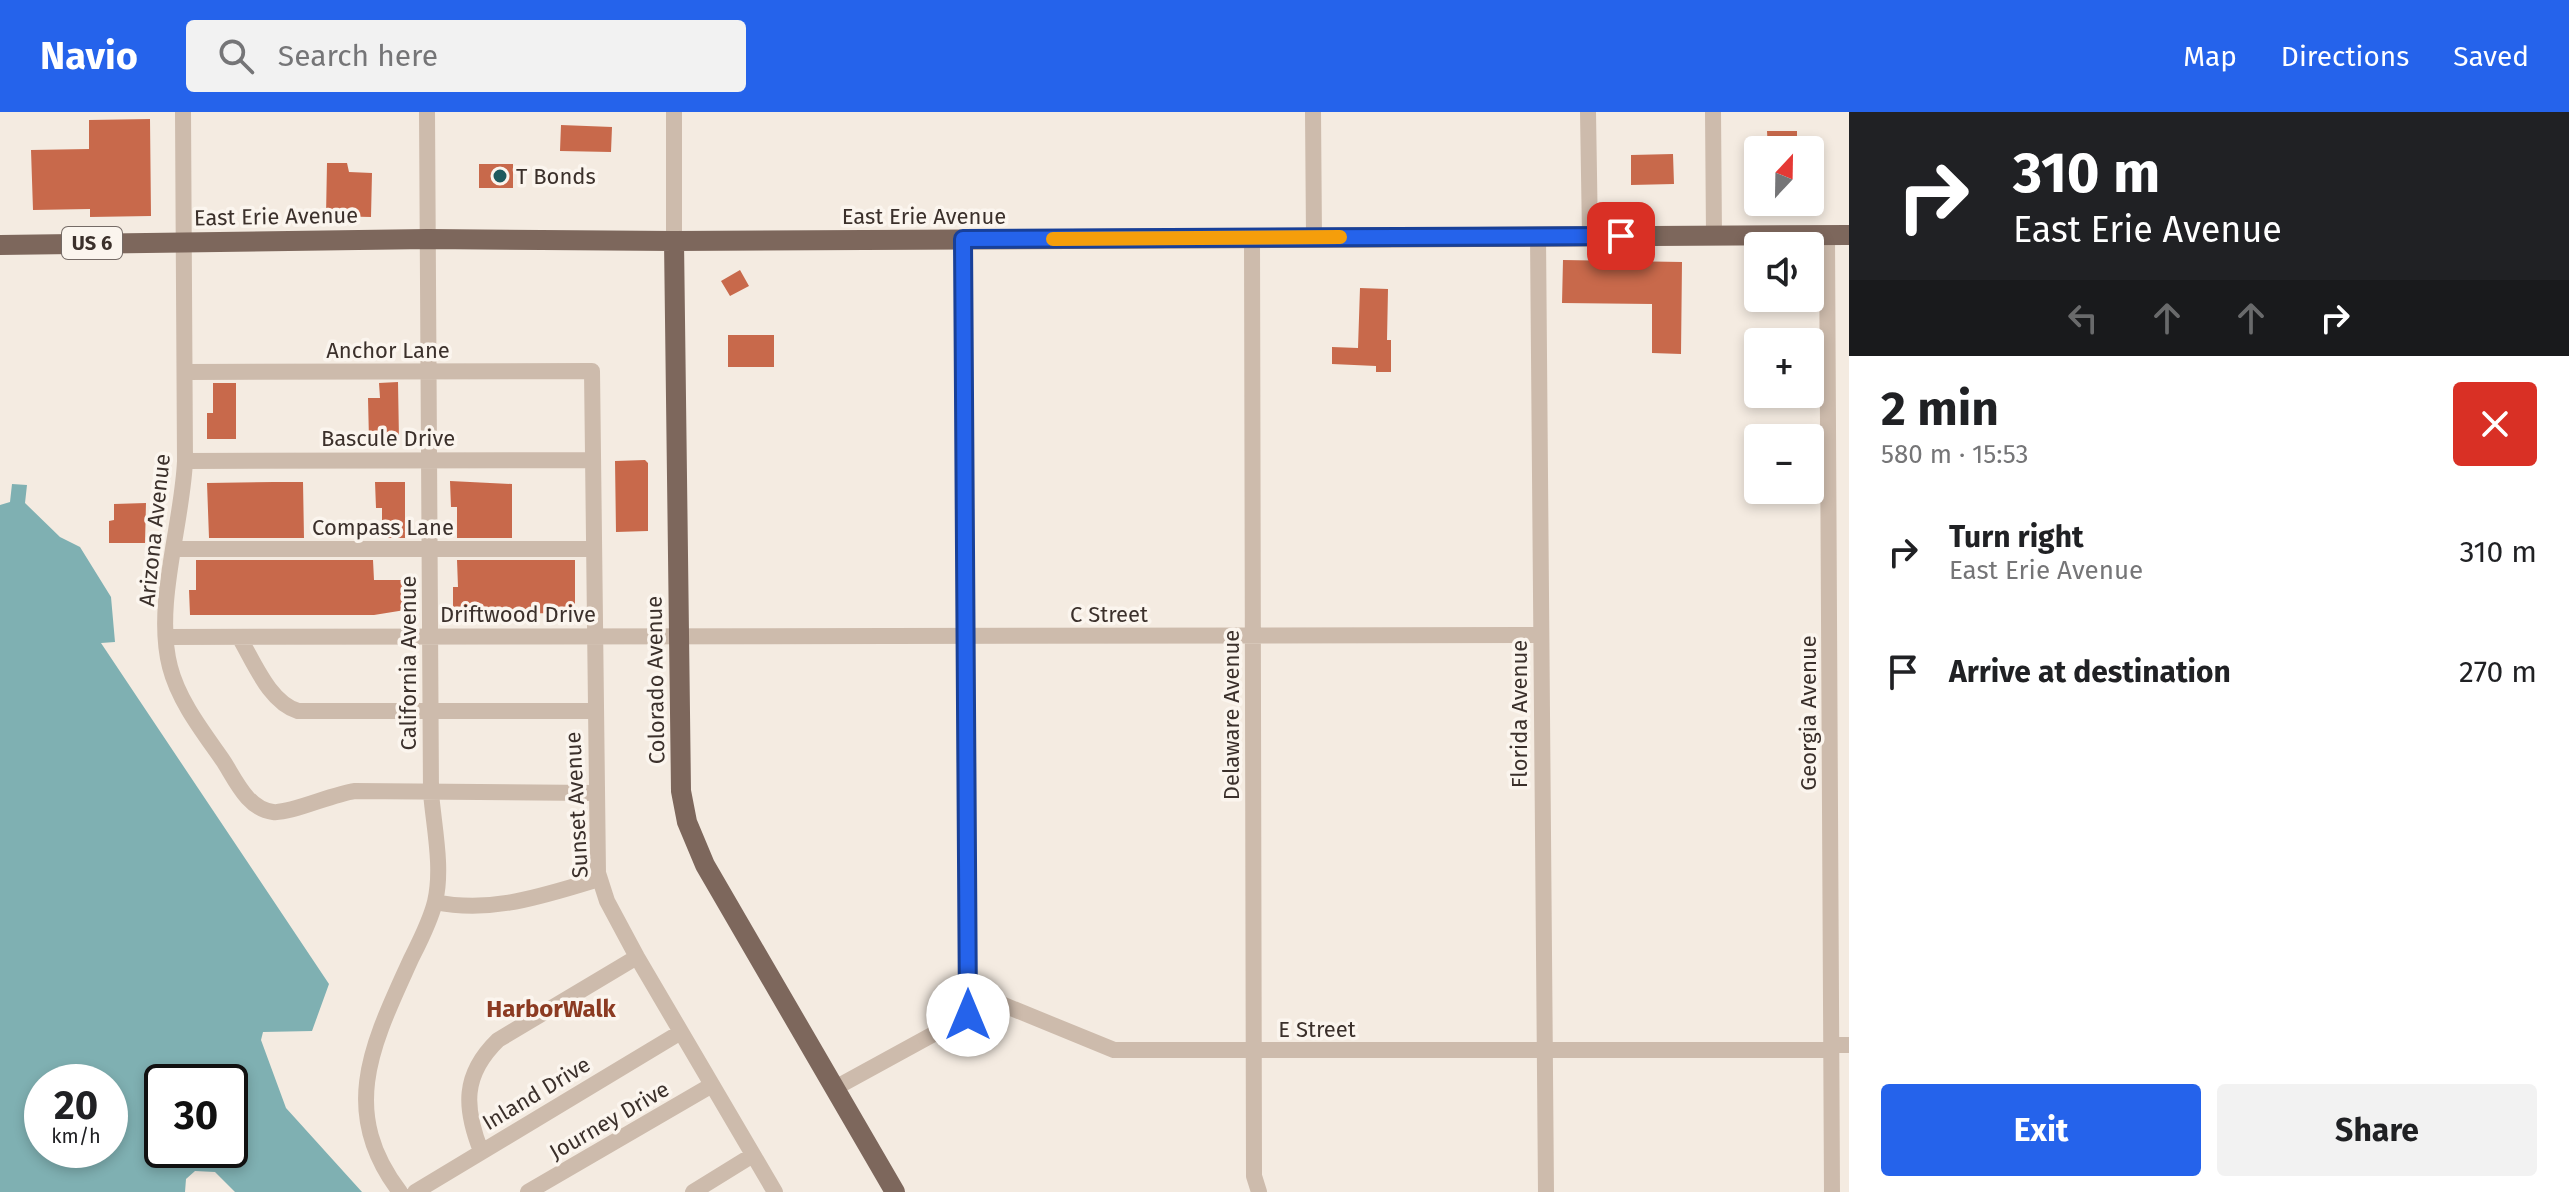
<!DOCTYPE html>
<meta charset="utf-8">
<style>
:root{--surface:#fff;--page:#f2f2f2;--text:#202124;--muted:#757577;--accent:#2563eb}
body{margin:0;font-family:"Fira Sans",sans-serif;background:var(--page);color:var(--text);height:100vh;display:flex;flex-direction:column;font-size:30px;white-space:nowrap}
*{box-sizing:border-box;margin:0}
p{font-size:26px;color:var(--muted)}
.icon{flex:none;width:44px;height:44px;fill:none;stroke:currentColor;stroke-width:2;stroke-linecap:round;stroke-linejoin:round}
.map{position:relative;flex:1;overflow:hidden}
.details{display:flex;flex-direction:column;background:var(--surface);width:720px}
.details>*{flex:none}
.top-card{background:#202124;color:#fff;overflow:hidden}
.needle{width:52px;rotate:22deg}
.buttons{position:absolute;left:1744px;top:24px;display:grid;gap:16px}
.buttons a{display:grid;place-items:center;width:80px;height:80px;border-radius:8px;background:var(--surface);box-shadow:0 4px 12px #0003;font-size:40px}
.speed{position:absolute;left:24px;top:952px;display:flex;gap:16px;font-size:40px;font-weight:700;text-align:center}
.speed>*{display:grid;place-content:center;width:104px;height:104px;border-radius:50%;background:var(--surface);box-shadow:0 4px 12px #0003;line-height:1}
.speed small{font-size:20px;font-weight:400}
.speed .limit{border:4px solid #111;border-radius:12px;background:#fff;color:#111}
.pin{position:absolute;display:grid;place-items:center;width:68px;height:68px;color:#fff;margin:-34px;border-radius:16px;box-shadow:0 4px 12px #0006}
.me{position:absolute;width:88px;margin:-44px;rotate:0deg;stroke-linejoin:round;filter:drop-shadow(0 0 6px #0008)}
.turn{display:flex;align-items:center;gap:28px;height:168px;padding:0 32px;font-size:36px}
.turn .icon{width:104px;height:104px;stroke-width:2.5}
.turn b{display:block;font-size:56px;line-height:68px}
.lanes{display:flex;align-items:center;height:76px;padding:0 32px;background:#0003;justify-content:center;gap:40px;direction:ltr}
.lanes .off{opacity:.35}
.round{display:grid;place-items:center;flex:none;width:84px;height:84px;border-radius:8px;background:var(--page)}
.head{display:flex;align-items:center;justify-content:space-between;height:136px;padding:0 32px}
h1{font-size:48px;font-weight:700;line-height:60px}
.button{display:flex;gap:16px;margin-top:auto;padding:16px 32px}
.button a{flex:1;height:92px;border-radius:8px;background:var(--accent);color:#fff;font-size:32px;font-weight:700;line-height:92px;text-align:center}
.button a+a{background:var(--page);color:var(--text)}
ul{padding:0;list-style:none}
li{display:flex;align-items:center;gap:24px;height:120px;padding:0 32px}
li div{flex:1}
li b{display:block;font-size:30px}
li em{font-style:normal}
header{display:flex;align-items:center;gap:48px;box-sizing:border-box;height:112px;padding:0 40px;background:var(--accent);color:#fff}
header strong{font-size:38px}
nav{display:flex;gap:44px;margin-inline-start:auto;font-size:28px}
.search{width:560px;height:72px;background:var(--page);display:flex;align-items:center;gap:20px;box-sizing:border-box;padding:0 28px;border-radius:8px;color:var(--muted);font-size:30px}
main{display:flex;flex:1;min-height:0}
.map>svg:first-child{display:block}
</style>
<header>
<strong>Navio</strong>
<div class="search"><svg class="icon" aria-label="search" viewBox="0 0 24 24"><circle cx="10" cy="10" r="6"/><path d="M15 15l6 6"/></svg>Search here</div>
<nav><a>Map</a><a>Directions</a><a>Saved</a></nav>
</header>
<main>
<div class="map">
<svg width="1849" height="1080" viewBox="0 0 1849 1080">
<rect width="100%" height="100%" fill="#f4ebe1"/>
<path fill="#7fb0b2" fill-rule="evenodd" d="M12,372L27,373L25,391L60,425L80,435L111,485L115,530L101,531L329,872L312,919L263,920L261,928L286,996L362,1080H235L215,1060L195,1059L186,1067L185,1080H0V393L10,390ZM42,970H110V1038H42ZM162,970H230V1038H162Z"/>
<path fill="#c8694b" d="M150,7L151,104L90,105V97L33,98L31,38L89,37V8Z
M561,13L612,15L611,40L560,39Z
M1767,19H1797V38H1768Z
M1673,42L1674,72L1631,73V43Z
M327,51H347L349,60L372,61L371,105L326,104Z
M479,52H513V76H479Z
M1563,148L1682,150L1681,242L1652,241V192L1562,191Z
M740,158L749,174L730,184L721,169Z
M1360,176L1388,177L1387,228H1391V260H1376V254L1332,252V235L1358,236Z
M728,223H774V255H728Z
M398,270L399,328H369L368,286H380L379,271Z
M213,271H236V327H207V301H213Z
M645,348L648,351V419L616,420L615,349Z
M450,369L512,372V426H457V395H451Z
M274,370H303L304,426H209L207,371Z
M375,370H405V426H382V396H376Z
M146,391L145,431H109V409L114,408V392Z
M196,448H373L374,468H405V498L374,503H190L189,478H196Z
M457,448H575V501L453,502V475H458Z"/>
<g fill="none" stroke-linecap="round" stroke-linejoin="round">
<path stroke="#cdbbac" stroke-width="16" d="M183,0L185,349C182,414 154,493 170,555C179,590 204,621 224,650C236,669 248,697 273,700C290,702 332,682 355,679L594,681
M1313,0L1314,125
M1588,0L1590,124
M1713,0L1714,123
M1827,123L1832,1080
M1538,124L1546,1080
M1252,126L1254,1064L1259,1080
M963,127L968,903
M674,129V0
M185,260L592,259L598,761L607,789L637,845L775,1080
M185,349L591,348
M175,437H592
M166,525L1541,523
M239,525C254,550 269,590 298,599H594
M435,790C493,802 544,783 599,767
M1831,933H1849
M835,976L994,889L1114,938H1831
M481,1039C464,996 462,963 498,928L637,845
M400,1080C337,998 374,929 411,847C420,829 430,810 435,790C443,756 434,716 431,681L427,0
M415,1080L681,920
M528,1080L712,973
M693,1080L753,1043"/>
<path stroke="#7d675c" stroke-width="20" d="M674,129L681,679L687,710L705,753L895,1080
M0,133L428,127L674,129L1849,123"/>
</g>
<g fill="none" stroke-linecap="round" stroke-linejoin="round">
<g stroke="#184099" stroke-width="20">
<path id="route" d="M968,903L963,127L1621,124"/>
</g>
<use href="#route" stroke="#2563eb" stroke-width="14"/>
<path stroke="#f59e0b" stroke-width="14" d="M1053,127L1340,125"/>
</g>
<circle fill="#1f5a5e" stroke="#fbf5ee" stroke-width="3" cx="500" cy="64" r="8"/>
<g text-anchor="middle" stroke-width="7" stroke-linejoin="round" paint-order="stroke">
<rect fill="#fbf5ee" stroke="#756b66" stroke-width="2" x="62" y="115" width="60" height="32" rx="6"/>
<g font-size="20" font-weight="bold" fill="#3b302b">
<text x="92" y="138">US 6</text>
</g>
<g font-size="22" fill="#3b302b" stroke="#fbf5ee" text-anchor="start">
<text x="516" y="72">T Bonds</text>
</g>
<g font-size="22" fill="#3b302b" stroke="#fbf5ee">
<text transform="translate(276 104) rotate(-1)" y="8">East Erie Avenue</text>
<text x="924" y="112">East Erie Avenue</text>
<text x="388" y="246">Anchor Lane</text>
<text x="388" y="334">Bascule Drive</text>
<text x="383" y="423">Compass Lane</text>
<text transform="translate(154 418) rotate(-84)" y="8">Arizona Avenue</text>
<text x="518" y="510">Driftwood Drive</text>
<text x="1109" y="510">C Street</text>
<text transform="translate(408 551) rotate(-90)" y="8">California Avenue</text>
<text transform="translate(655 568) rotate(-91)" y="8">Colorado Avenue</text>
<text transform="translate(1808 601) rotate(-90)" y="8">Georgia Avenue</text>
<text transform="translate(1519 602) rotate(-90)" y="8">Florida Avenue</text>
<text transform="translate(1231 603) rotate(-90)" y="8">Delaware Avenue</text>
<text transform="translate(576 693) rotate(-93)" y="8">Sunset Avenue</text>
<text x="1317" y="925">E Street</text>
<text transform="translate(536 981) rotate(-31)" y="8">Inland Drive</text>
<text transform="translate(609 1008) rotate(-30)" y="8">Journey Drive</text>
</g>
<g font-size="24" font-weight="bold" fill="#8c3b22" stroke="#fbf5ee">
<text x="551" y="905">HarborWalk</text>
</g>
</g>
</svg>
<div class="buttons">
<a><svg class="needle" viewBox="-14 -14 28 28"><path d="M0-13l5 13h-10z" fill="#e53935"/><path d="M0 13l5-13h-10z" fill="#757577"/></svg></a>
<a><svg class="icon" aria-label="sound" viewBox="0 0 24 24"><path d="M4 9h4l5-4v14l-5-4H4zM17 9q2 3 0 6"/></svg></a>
<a>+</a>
<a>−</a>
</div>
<div class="speed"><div>20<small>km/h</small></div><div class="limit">30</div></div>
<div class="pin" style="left:1621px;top:124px;background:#d93025"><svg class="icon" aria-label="arrive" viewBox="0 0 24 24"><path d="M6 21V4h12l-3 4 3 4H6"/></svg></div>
<svg class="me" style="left:968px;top:903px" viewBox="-20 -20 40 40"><circle r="19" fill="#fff"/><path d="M0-13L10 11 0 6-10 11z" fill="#2563eb"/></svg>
</div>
<section class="details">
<div class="top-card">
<div class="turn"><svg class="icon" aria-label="right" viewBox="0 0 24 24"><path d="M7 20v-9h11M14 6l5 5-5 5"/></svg><div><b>310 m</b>East Erie Avenue</div></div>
<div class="lanes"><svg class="icon off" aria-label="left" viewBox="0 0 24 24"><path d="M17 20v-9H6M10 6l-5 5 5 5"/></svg><svg class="icon off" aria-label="ahead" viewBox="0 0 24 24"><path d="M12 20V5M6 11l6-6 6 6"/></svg><svg class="icon off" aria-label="ahead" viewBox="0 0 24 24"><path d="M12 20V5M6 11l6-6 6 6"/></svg><svg class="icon" aria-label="right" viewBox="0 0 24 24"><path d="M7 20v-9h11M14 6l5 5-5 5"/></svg></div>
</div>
<div class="head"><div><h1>2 min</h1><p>580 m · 15:53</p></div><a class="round" style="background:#d93025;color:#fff"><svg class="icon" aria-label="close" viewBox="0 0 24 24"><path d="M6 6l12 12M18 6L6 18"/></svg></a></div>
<ul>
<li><svg class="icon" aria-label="right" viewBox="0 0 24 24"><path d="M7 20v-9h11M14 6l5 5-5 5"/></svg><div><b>Turn right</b><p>East Erie Avenue</p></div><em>310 m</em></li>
<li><svg class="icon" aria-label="arrive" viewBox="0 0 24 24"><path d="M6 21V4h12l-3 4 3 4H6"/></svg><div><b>Arrive at destination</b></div><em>270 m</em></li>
</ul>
<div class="button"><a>Exit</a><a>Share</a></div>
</section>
</main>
